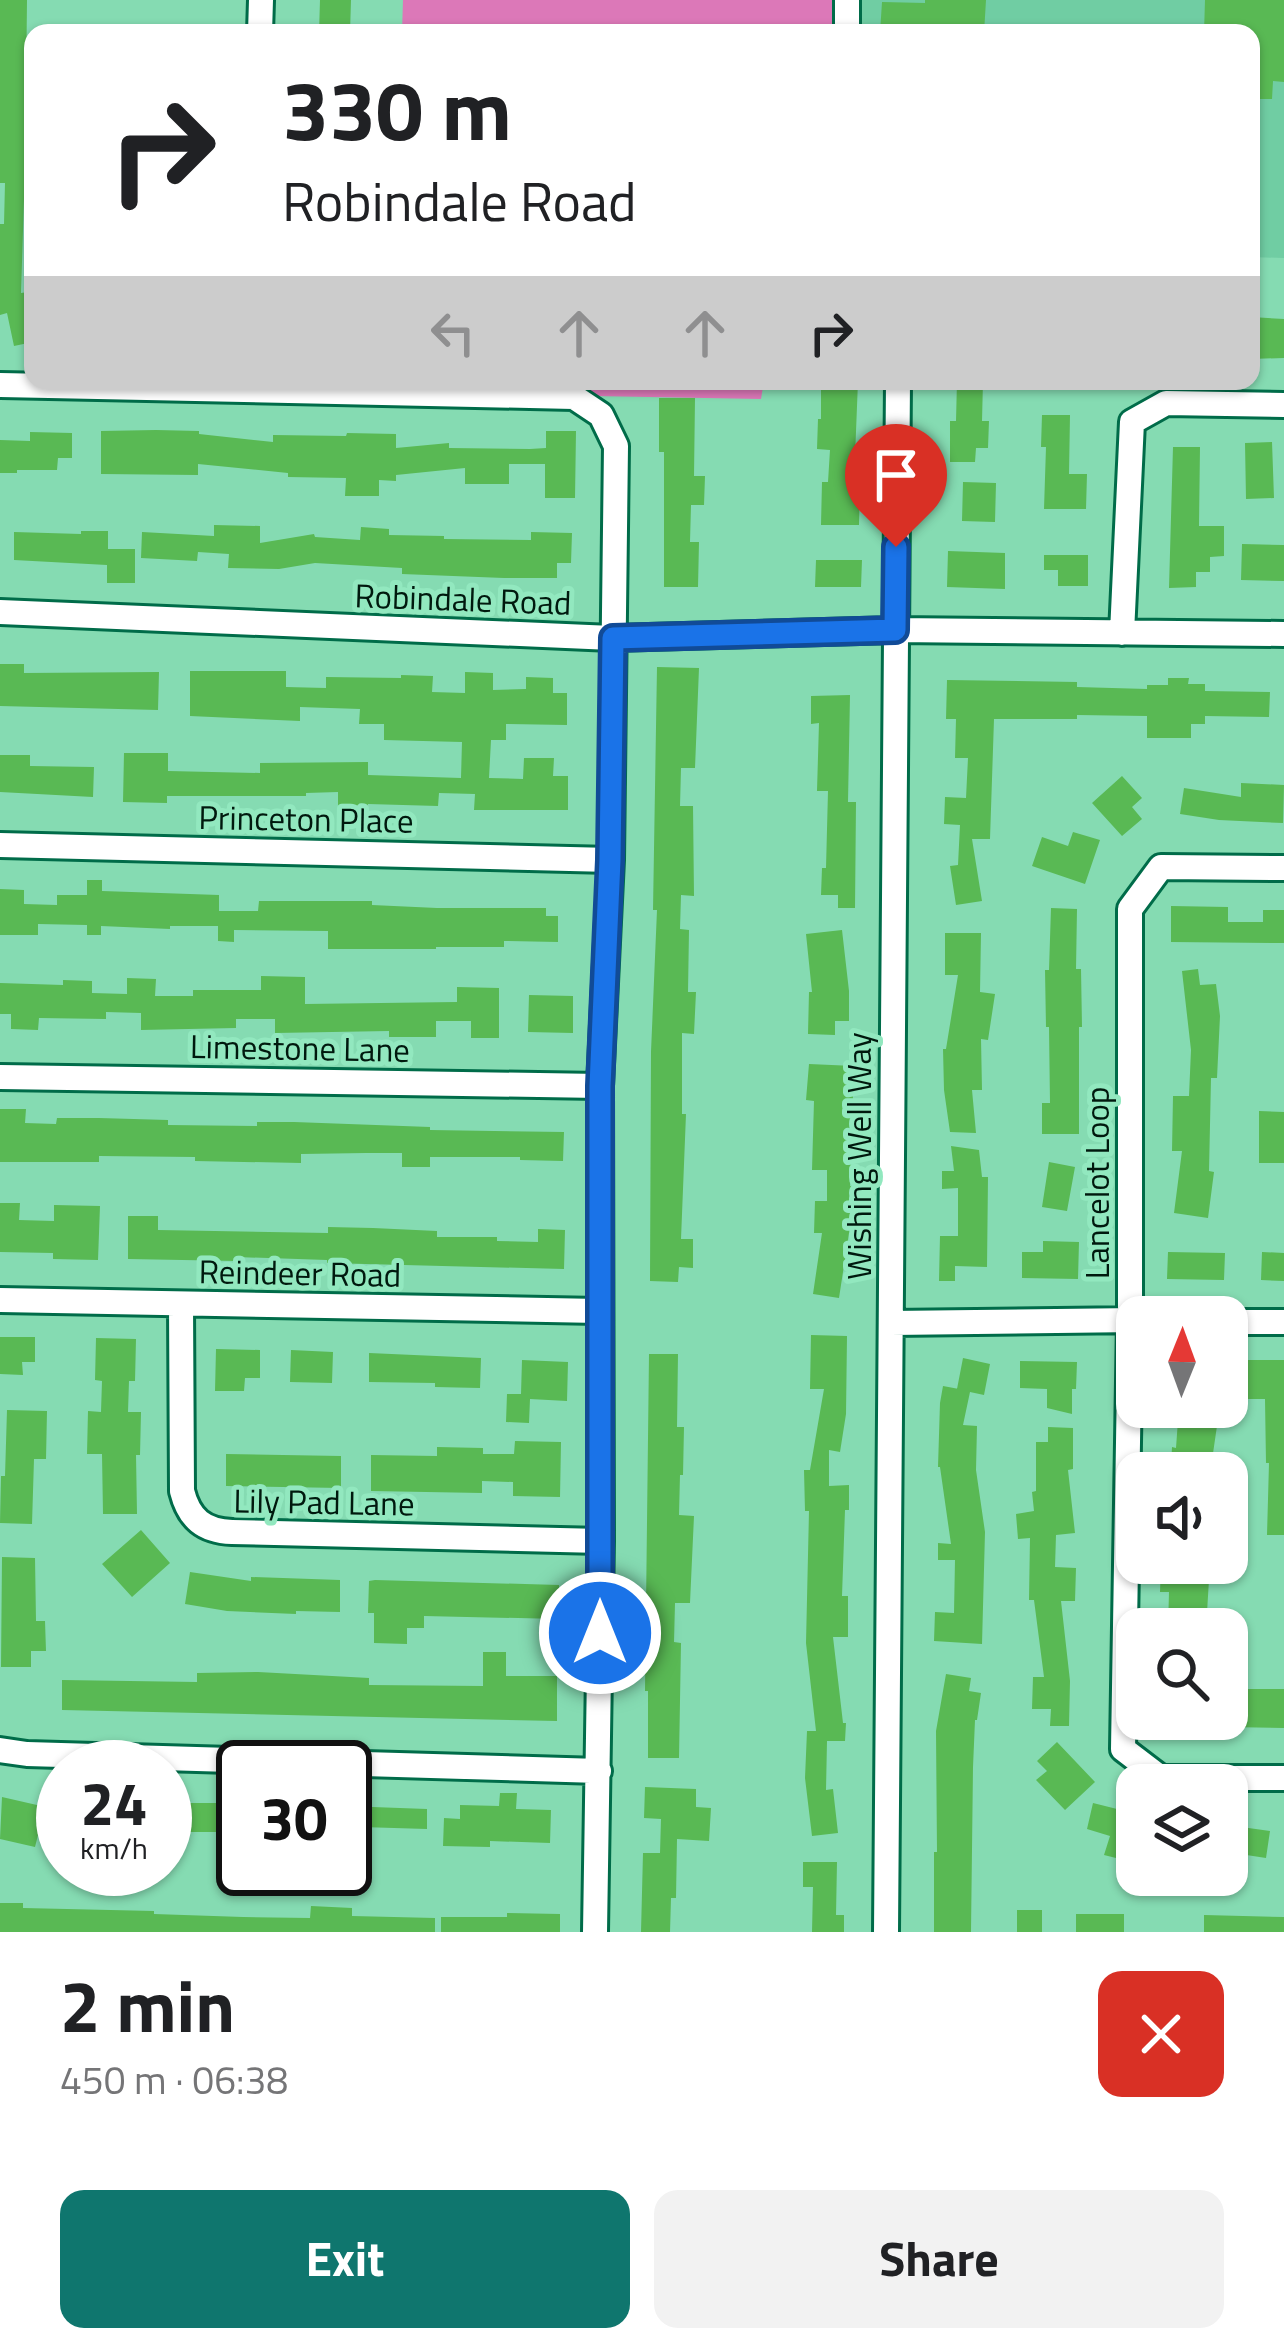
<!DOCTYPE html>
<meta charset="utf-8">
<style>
:root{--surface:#fff;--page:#f2f2f2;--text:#202124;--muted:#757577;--accent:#0f766e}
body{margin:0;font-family:"Titillium Web",sans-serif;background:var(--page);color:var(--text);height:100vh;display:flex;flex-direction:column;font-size:45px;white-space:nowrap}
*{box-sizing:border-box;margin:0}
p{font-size:39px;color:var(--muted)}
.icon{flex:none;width:66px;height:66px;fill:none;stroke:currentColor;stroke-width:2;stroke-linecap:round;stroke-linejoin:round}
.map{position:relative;height:1932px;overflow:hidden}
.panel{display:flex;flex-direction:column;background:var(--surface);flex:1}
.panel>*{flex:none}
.top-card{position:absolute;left:24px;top:24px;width:1236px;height:366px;border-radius:24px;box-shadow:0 3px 9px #0004;background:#fff;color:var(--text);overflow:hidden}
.needle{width:78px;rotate:1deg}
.fabs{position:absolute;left:1116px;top:1296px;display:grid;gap:24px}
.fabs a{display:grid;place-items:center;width:132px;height:132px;border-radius:24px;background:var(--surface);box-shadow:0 3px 9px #0004;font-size:60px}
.speed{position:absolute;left:36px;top:1740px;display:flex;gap:24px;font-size:60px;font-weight:700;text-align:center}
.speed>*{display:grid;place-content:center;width:156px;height:156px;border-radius:50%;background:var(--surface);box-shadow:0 3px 9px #0004;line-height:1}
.speed small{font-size:30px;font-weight:400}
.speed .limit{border:6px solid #111;border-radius:18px;background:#fff;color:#111}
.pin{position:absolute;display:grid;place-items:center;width:102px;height:102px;color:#fff;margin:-123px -51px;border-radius:50% 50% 50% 0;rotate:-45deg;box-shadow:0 0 12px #0007}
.pin .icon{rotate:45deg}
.me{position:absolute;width:132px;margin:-66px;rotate:0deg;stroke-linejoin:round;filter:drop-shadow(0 0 9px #0008)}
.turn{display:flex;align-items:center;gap:42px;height:252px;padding:0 60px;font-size:54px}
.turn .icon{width:156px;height:156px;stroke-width:2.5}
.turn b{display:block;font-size:84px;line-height:102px}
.lanes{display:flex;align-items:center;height:114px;padding:0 60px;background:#0003;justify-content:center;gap:60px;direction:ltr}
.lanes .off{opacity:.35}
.round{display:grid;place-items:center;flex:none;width:126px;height:126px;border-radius:24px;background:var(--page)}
.headline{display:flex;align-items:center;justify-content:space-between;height:204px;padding:0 60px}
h1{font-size:72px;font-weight:700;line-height:90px}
.button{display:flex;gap:24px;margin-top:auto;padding:24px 60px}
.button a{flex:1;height:138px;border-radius:24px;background:var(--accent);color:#fff;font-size:48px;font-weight:700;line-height:138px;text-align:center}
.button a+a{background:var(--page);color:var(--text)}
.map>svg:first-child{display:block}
</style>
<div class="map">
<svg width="1284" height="1932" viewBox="0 0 1284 1932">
<rect width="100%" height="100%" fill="#85dbb2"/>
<path fill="#70cda3" d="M847,0H1284V258L1251,257V33H847Z"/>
<path fill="#dc78b8" d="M403,0H837L836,33H402Z
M394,381H764L761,399L593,396L574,386Z"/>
<path fill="#59b954" d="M0,0H27L26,91H31L29,153H33V199H24L21,293L28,292L33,315V342L14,346L7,313L0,315V224H4L5,183H0Z
M320,0H351L350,33H319Z
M925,0H986L984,33H880L882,2L925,3Z
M1205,0H1284V82L1273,81L1272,99H1251V33H1204Z
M1251,317L1284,319V358L1251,359Z
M821,381H858L854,482H860L859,525H821L822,482H828L830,450L817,449L818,419H821Z
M957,381H983L982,421H989L988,448H976L975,462H950V421H956Z
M659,398H695L694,476H705L704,505H691L690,542H699L698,587H664V452H659Z
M1042,415H1070L1069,474H1087L1086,509H1044L1046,447H1041Z
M156,430L199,431V434L273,442V435L346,436L347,433L396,434V448L449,443V448L530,449L546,448V431H576L575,498H545V464H509V484H465V468L396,475V481L379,480V496H345L346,478L288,477V473L198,464V475L101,474V431Z
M30,432L72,433V458H58L57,470H17V473H0V440L30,441Z
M1272,442L1274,498L1246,499L1245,443Z
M1173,447H1200L1199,526H1224V556L1210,557V572H1196V587L1169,588Z
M963,482L996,483L995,522L962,521Z
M214,525L260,526V543L314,534L315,537L360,540L361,527L389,529V535L444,536V539L531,540V532L572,533L571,563H557V578H504L402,574V568L315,563L279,569L228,568L229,554L198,552L197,561L141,558L142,532L214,536Z
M81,531H108V549H135V583H107V565L14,560V532L81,534Z
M1242,544L1284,545V581L1241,580Z
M948,551L1005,553V589L947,587Z
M1044,555H1088V586H1058V570H1044Z
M816,560H862L861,587H815Z
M0,664H24V673L159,672L158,710L0,706Z
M657,667L699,668L695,768H681L680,806H693L694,896L681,895L680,929L689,930L688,992H696L694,1034L682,1033V1114H686L681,1239H693V1268L679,1267L678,1282L650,1281L651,1052L657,910H653Z
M190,671H286V687L326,688V677L401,678V675L433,676L432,692L465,693V672L493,673V690L526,689V677L553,678V693H567V725L506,724V740H491L489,778L523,779L524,758H554L553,776H568V810H474L475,794L439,793L438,806L368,804V808L338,807V792L306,793V796H167V803L123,802L124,753H168V771L260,773V763L368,762V775L461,778L462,742L384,740V724H359L360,709L300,707V721L190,716Z
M1168,678H1189L1188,684H1205V691L1270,692L1269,717L1205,716V724H1191V738H1147V716L1077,715V719H994L990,839H972L982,901L956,905L950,866L958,865L960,825L944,824L945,797L966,798L968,758H955L956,719H946L947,680L1077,682V687L1147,689V685H1168Z
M850,695L848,802H856L855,908H838V895H821L822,868H826L828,791H817L819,723L811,724V696Z
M0,755H30V766L94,767L93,797L0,792Z
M1122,776L1142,798L1132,807L1142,819L1122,836L1092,803Z
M1241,783L1284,785L1283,823L1219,820L1180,814L1184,788L1241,797Z
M1073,832L1100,840L1085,884L1032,866L1042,837L1068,846Z
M87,880H102V891L219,895V911H258L259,901H372V905L437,908H546V916H558V942L504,941V947H436V949H328V931L234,930V942L218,941V926H170V929L101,926V935H87V925L38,924V935H0V889L24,890V904L57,905V895H87Z
M1171,906L1228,907V922H1263V910H1284V943L1171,942Z
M1051,908L1077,909L1076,969H1081L1082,1027H1079V1134H1042V1103H1050L1049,1027H1046L1045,970H1049Z
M842,930L849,991V1021H835V1035L808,1034L809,992H812L806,934Z
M945,933H981L980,992L995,994L988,1040L981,1039L982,1090H972L976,1133L950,1132L944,1090L943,1049H946L958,975H945Z
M1198,969L1200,985L1216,984L1220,1016L1217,1078H1211L1209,1171L1214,1172L1208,1218L1174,1213L1182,1151H1172L1173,1096H1189L1191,1050L1182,971Z
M261,976L305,977V1004L457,1002V987L499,988V1038H471V1021H436V1037H389V1031L275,1033V1019H236V1028L141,1030V1013L106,1012V1019L39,1018L38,1030L11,1029V1014H0V983L63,985V980L92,981V993L127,994V978L156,979L155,996H193V990H261Z
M529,995L573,996V1033L528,1032Z
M809,1064L854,1066L850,1186H852V1233H849L839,1298L813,1294L822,1233H814L815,1201H827V1170H812L814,1101L806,1100Z
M0,1109H26L25,1123L56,1124L57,1118H99L168,1120V1125L257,1126V1122H294L430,1127V1130L564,1132L563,1161L520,1160V1157H430V1167H402V1153H366L301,1154V1163L195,1161V1157L99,1156V1162H0Z
M1259,1111L1284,1112V1163H1259Z
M951,1146L979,1150L982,1177H988L987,1267L955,1266V1281H939L940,1236H958V1188L942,1189V1171H954Z
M1049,1162L1075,1167L1067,1211L1042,1207Z
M0,1203H20L19,1220L54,1221V1205L100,1206L98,1260L53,1259V1253L0,1252Z
M128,1216H158V1230L328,1233V1227L373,1228L437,1231V1237H497V1241L538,1242V1229L565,1230L564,1269L327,1263V1260L237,1257V1261L128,1259Z
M1043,1241L1079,1242L1078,1279L1022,1278V1252H1043Z
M1168,1252L1225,1253L1224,1280L1167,1279Z
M1262,1252L1284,1253V1281L1261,1280Z
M811,1335L847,1336L846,1414L840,1452L829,1450V1486L849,1485V1510H845L842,1596H848V1637H833L843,1723H846L845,1741H827L826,1790L833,1789L838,1833L812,1836L805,1778L807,1731H816L806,1643L809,1511H805L804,1470H810L824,1389H810Z
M0,1337H35V1362H22L23,1375L0,1374Z
M96,1338L136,1339L135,1381H129L128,1412H141L140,1455H136L137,1514H103L102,1454H87L88,1411L101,1412L102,1381L95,1380Z
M216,1349L260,1350V1378H245L244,1391H215Z
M291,1350L333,1352L332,1383L290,1382Z
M369,1353L481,1358L480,1388L435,1387V1383L369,1382Z
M649,1354H678L677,1427H684L683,1475H680L679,1515L694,1516L690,1603H675L674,1642L681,1643L679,1758H648V1691H645Z
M963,1358L990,1364L984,1395L970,1392L963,1425L977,1426L976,1470L985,1532L982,1644L934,1641L935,1612L954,1613L955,1560H938V1543L951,1544L940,1467H938L940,1403L943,1386L959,1389H957Z
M522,1360L568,1362L567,1401L530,1399L529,1423L506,1422L507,1394H521Z
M1247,1360H1284V1535H1267L1269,1463H1266L1265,1399H1247Z
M1020,1361L1077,1362L1076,1389H1072V1414L1047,1408V1389L1020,1388Z
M7,1410L47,1411L46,1459H34L32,1524L0,1523L1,1476H5Z
M1178,1420L1217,1426L1212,1460L1199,1459V1469L1171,1465L1172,1447L1176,1448Z
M1048,1427L1073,1428V1469L1068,1470L1075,1533L1056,1535L1055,1567L1076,1568L1075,1601H1061L1070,1681L1069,1726H1050L1051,1709H1032L1033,1677H1044L1034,1600H1029L1030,1538L1018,1539L1016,1514L1034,1511L1032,1492L1036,1491V1442H1048Z
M515,1441L561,1442L560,1497L513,1496V1482L482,1481V1493L371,1491V1455L437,1456V1447L483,1448V1454H514Z
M226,1454L341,1456V1488L226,1486Z
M141,1530L170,1563L132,1597L102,1564Z
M2,1557L35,1558L36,1621H45L46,1651H31V1667H1Z
M1161,1563H1210L1206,1629H1168L1169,1592H1160Z
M190,1572L251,1581V1577L340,1580V1612L296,1611V1614L227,1611L185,1604Z
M375,1580L559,1585V1619L424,1616V1628H407V1644L374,1643V1613H368L369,1581Z
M483,1652H506V1676H557V1721L62,1710V1680L197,1682V1673L258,1672L369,1678V1685L483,1686Z
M946,1674L971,1678L969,1691L981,1693L977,1720H975L973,1767L971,1932H934V1852H937L936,1731Z
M1228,1689H1284V1728L1228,1727Z
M1057,1742L1095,1782L1065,1810L1036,1780L1047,1771L1037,1761Z
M645,1787L696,1789V1807L711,1808L709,1841L677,1839L676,1898H671L670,1932H641L643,1853H660L661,1819L644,1818Z
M500,1793H517L516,1809L551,1810L550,1843L490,1841V1847L443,1846L444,1818L460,1819V1805L499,1806Z
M2,1797L63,1811V1827H40L35,1847L0,1839Z
M165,1803H236V1832H165Z
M1093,1803L1137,1814V1830L1128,1861L1104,1855L1110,1836L1087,1829Z
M345,1806L427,1809V1829L361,1827L360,1837H345Z
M1227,1825L1270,1831L1266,1858L1227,1852Z
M803,1862H837L836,1915H844V1932H812L813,1887H803Z
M0,1903H23V1908L154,1911V1914L243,1917L310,1918L311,1906L352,1908V1916L435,1918V1932H0Z
M1017,1910H1042V1932H1017Z
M507,1913L560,1914V1932H441V1917H507Z
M1076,1914H1124V1932H1076Z
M1204,1915L1284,1917V1932H1204Z"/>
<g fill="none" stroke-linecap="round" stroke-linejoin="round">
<g stroke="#006c49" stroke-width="30">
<path id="minor" d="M260,33L261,0
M847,33V0
M0,385L574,397L601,415L616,446L611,860L600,1086L601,1541L595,1932
M0,612L612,638L895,630L1284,634
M1122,633L1132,422L1166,403L1284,405
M0,845L611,860
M1284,868L1161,867L1130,909V1320L1123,1749L1161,1778H1284
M0,1077L600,1086
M0,1300L599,1311
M181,1304L182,1491C189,1519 204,1531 232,1532L601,1541
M1227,1322H1284
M891,1323L1137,1320
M0,1750L27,1754L599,1771
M886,1932L898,381"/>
</g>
<use href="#minor" stroke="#fff" stroke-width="24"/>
</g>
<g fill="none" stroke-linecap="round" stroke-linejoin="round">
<g stroke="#114b97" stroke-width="30">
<path id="route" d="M600,1633V1086L610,860L613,638L895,630L896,547"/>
</g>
<use href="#route" stroke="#1a73e8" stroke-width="21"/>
</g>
<g text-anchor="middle" stroke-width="10" stroke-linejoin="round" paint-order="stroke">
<g font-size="33" fill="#00190e" stroke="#92e8bf">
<text transform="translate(463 599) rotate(2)" y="12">Robindale Road</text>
<text transform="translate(306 819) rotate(1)" y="12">Princeton Place</text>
<text transform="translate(300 1048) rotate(1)" y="12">Limestone Lane</text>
<text transform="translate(859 1156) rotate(-90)" y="12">Wishing Well Way</text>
<text transform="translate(1097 1183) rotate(-90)" y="12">Lancelot Loop</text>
<text transform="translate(300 1273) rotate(1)" y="12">Reindeer Road</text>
<text transform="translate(324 1502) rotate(1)" y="12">Lily Pad Lane</text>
</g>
</g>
</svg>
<div class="fabs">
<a><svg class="needle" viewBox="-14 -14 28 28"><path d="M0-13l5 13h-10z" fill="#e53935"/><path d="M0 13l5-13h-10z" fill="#757577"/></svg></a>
<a><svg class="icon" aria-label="sound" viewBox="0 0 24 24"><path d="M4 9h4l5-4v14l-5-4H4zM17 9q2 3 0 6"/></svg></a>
<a><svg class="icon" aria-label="search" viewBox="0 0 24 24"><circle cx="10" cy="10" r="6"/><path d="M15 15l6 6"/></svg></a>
<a><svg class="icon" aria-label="layers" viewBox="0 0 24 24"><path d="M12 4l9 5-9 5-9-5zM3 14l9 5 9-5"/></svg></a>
</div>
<div class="speed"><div>24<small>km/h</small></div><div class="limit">30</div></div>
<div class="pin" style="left:896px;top:547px;background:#d93025"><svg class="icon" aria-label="arrive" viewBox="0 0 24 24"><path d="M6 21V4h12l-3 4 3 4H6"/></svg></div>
<svg class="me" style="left:600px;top:1633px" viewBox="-20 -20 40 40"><circle r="17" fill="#1a73e8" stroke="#fff" stroke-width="3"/><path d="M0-11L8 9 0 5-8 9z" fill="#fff"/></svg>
<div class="top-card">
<div class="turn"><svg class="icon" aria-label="right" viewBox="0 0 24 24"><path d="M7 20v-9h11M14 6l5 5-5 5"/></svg><div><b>330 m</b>Robindale Road</div></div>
<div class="lanes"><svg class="icon off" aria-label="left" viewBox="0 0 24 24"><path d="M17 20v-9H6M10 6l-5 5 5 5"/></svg><svg class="icon off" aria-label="ahead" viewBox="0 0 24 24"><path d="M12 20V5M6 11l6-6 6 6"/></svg><svg class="icon off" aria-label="ahead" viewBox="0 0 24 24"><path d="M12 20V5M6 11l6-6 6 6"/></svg><svg class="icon" aria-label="right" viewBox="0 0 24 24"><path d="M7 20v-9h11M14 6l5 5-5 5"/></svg></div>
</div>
</div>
<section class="panel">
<div class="headline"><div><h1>2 min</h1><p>450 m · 06:38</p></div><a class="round" style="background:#d93025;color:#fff"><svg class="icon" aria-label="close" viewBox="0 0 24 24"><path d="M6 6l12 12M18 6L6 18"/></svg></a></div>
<div class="button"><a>Exit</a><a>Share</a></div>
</section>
